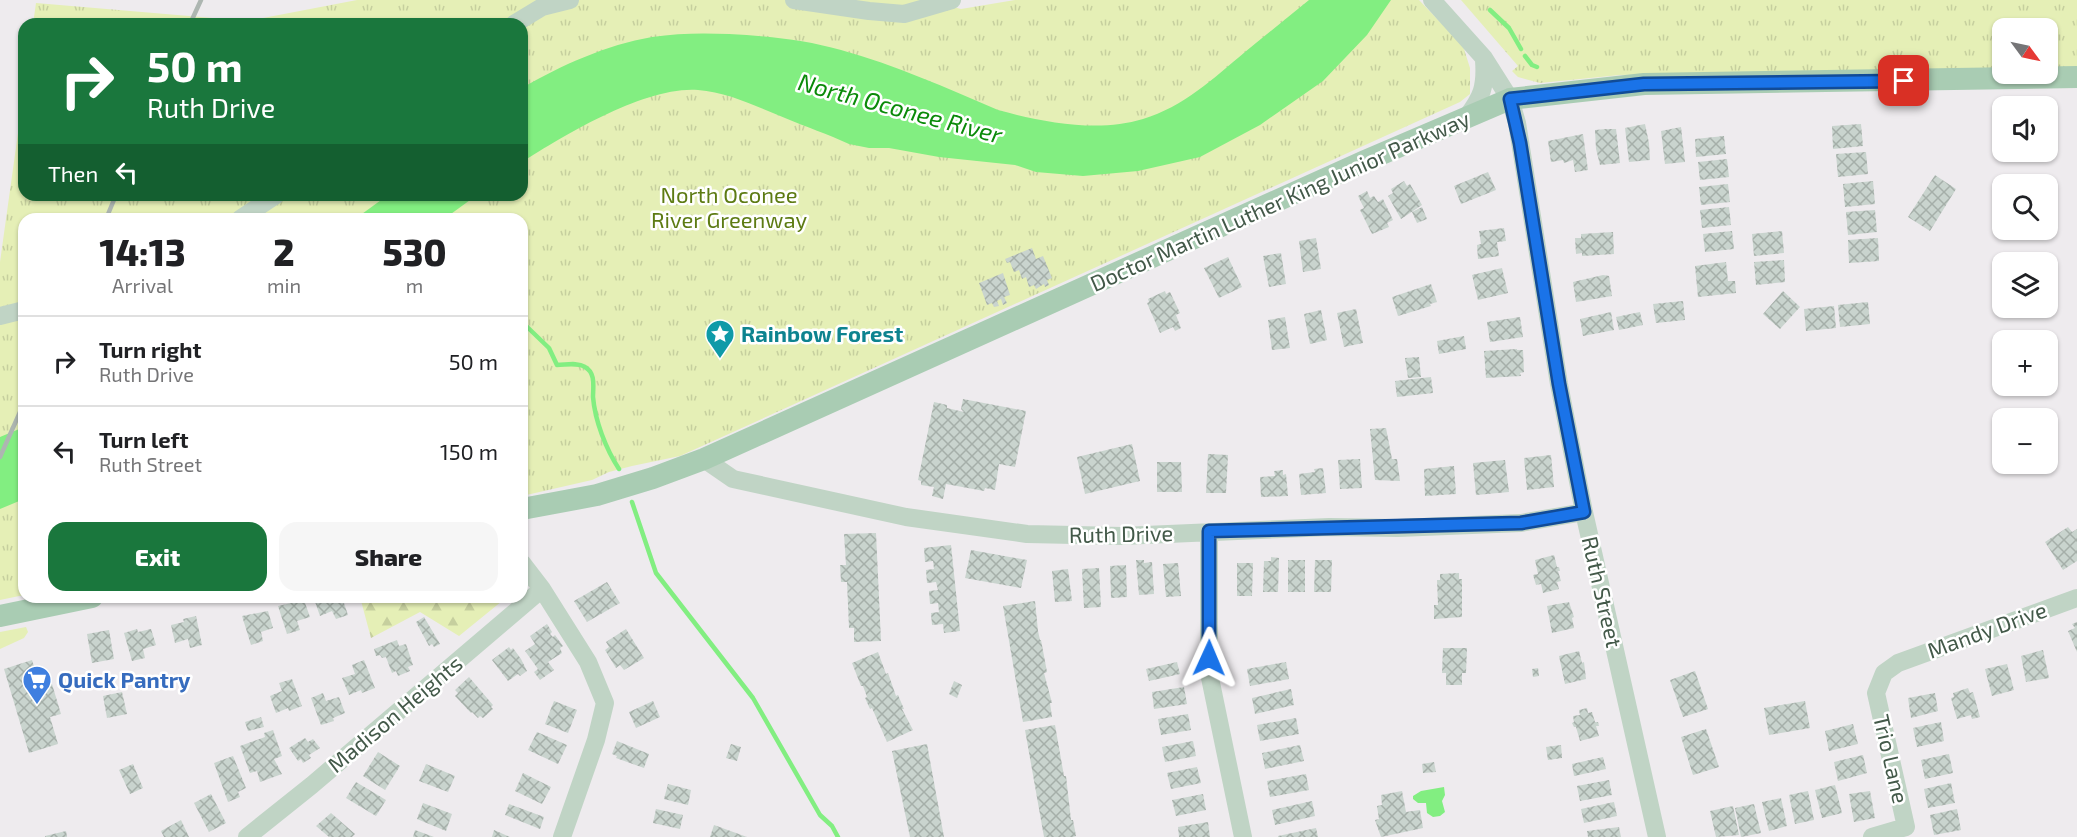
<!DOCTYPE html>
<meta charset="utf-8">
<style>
:root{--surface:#fff;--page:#f6f6f6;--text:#202124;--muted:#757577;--line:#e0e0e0;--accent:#1a773d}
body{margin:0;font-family:"Exo 2",sans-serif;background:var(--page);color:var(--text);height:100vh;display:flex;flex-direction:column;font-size:22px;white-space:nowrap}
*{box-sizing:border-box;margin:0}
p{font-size:20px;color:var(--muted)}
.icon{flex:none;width:33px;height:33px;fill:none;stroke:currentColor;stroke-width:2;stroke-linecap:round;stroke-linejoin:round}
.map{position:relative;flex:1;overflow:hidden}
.panel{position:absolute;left:18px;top:213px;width:510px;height:390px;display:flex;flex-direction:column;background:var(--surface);border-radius:18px;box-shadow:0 2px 4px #0004}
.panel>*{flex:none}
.top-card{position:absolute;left:18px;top:18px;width:510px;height:183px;border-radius:18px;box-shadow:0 2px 4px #0004;background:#1a773d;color:#fff;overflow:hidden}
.needle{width:39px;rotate:123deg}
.fabs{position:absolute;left:1992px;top:18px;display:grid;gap:12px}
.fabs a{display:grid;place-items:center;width:66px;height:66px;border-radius:12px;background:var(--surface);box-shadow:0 2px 4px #0004;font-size:30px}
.pin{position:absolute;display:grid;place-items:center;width:51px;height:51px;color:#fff;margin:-26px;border-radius:12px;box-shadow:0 3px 9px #0006}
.me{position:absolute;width:66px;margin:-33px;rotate:1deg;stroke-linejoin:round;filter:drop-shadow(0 0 4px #0008)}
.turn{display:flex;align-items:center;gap:21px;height:126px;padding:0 30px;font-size:27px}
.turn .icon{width:78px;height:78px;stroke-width:2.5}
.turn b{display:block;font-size:42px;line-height:51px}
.then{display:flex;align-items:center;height:57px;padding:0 30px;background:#0003;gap:12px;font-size:22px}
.eta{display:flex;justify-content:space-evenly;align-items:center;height:102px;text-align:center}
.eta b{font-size:36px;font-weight:800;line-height:42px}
.button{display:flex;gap:12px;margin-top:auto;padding:12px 30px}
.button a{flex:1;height:69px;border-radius:18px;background:var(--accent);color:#fff;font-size:24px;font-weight:800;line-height:69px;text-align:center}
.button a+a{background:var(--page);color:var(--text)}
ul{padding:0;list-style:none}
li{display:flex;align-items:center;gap:18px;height:90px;padding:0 30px;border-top:2px solid var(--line)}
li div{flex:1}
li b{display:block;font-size:22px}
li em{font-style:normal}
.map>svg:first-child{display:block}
</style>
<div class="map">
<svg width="2077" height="837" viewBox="0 0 2077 837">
<defs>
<pattern id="forest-firs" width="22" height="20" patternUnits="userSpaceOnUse" patternTransform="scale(1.5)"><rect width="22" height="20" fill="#e5efb6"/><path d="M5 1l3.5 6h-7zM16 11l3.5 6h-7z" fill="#c6cf9e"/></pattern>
<pattern id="park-tufts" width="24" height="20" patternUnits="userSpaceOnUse" patternTransform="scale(1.5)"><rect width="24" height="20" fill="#e5efb6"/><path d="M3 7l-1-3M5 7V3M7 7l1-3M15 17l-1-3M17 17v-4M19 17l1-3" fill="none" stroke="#c6cf9e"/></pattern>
<pattern id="building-cross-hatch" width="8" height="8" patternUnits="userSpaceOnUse" patternTransform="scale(1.5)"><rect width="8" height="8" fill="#c9d4ce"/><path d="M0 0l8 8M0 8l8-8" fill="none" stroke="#a5afa9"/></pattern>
</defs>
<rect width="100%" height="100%" fill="#eeebee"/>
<path fill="#e5efb6" d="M26,627L28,632L24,638L0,649V632Z"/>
<path fill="url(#forest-firs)" d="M360,597H507L459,636L420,612L371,638Z"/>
<path fill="url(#park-tufts)" d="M357,0H926L961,9L1015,0H1419L1463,46L1470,68V94L1460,102L680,456L632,466L609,472L592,480L522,496V219H24V595L0,600V262L24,90V195H522V24H33L36,3L248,21Z
M1461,0H2077V67H2048V28H2002V68L1620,75L1540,83L1518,77L1512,71L1518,66Z"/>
<path fill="#82ee81" d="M1309,0H1391L1367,35L1323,81L1260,125L1200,157L1138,171L1083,176L1036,172L1015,165L939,157L889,148H869L849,144C828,134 806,127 785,118C757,107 728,92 698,90C645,86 565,135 522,162V88C562,65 606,45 652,37C678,33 704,33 729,34C767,36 805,40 841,50C895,65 947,88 998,110C1042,122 1098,133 1143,119C1183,107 1214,78 1245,52C1266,35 1288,17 1309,0Z
M388,195H477L444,219H355Z
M24,427V499L0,509V437Z
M1444,787L1445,795L1442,801L1445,812L1440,816L1433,817L1427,813L1426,803H1418L1413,799V796L1421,791Z"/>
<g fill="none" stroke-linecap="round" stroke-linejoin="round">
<path stroke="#82ee81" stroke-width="4.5" d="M1490,10L1509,28L1521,49
M1525,56L1532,65L1537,67
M522,322L549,348L557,365C566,365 577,362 585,367C596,373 593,387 593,397C595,421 606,449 619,469
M632,502L656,573L753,698L820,815L832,826L838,837"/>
</g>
<path fill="url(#building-cross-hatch)" d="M1645,124L1649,143L1650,160L1629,162L1625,128Z
M1861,124L1863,146L1833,149L1832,126Z
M1681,127L1685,162L1665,164L1661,131Z
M1606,129H1616L1620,163L1600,165L1596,149L1595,130Z
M1583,134L1588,170L1575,172L1573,160L1564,163L1563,160L1551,162L1548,141Z
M1724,136L1726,154L1696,157L1695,139Z
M1866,152L1868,174L1838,177L1836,154Z
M1727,159L1729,177L1700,180L1698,162Z
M1488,172L1496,190L1461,204L1454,186Z
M1935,175L1956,189L1930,231L1908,217Z
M1404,181L1407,186L1410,184L1422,205L1401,219L1388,196L1393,193L1391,189Z
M1873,181L1875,204L1845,207L1843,184Z
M1728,184L1730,202L1701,205L1699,187Z
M1367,191L1370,198L1374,196L1378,202L1383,199L1393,220L1387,223L1389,227L1372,234L1360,210L1364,208L1358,196Z
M1422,207L1427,219L1417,223L1412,212Z
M1729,207L1731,225L1702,228L1700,210Z
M1875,210L1877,232L1848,235L1846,212Z
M1504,228L1506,241L1497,242L1499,256L1478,259L1477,245L1481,244L1479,231Z
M1732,231L1734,249L1705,252L1703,234Z
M1782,231L1784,253L1754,256L1752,234Z
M1613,232L1614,254L1582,256V253L1576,254L1575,238H1581V234Z
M1316,238L1321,269L1303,272L1299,241Z
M1878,238L1879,261L1849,263L1848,240Z
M1032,248L1036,259L1043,256L1052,278L1047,280L1049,285L1045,287L1044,284L1036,289L1034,285L1029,287L1026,277L1022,279L1019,270L1014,272L1010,262L1007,263L1005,259Z
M1281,253L1286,284L1269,287L1263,256Z
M1228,257L1242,287L1219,298L1204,268Z
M1784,260L1785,282L1756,285L1754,262Z
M1726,262L1728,281H1735L1736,293L1698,297L1695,266Z
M1502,268L1508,293L1478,300L1472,275Z
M1003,273L1010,295L1004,297L1007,303L1003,305L1001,299L997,301L999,306L994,307L992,303L987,305L979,283Z
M1603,275L1609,276L1612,296L1576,302L1573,282Z
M1431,284L1437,302L1430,304L1431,306L1398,316L1392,297Z
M1165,291L1166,294L1170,292L1180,313L1176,315L1181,328L1175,331L1173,327L1160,333L1147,303L1149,302L1148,299Z
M1783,291L1800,307L1780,329L1763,314Z
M1683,301L1685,320L1656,323L1653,304Z
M1868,302L1870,324L1840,327L1838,305Z
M1834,306L1836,328L1806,331L1804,309Z
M1356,309L1363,343L1344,347L1337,313Z
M1321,310L1327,340L1310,344L1304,314Z
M1611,312L1614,330L1583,336L1580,319Z
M1640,312L1643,325L1619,330L1616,317Z
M1285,317L1290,348L1272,350L1268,320Z
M1520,317L1523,337L1490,342L1487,322Z
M1464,336L1466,349L1439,354L1437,341Z
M1517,349V350H1523L1524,372L1520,373L1521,376L1486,378L1484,351Z
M1419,357L1421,377L1408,378L1405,358Z
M1431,377L1433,393L1397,397L1395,381Z
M963,399L1026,411L1015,467L999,464L995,490L985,488L984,491L946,484L943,499L932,496L934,487L921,485V481L918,480L934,402L947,405V408L964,412L961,409Z
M1386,428L1392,459H1397L1400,481L1375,480L1370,429Z
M1132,444L1140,481L1085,494L1077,457Z
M1208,454L1228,455L1226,493H1206Z
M1551,455L1554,487L1527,490L1524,458Z
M1360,459L1362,488L1340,489L1338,460Z
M1505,460L1509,492L1476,495L1473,463Z
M1157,462H1181L1182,492H1157Z
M1454,466L1456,494L1425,496L1424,469Z
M1323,468L1326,493L1301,495L1299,474L1315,472L1314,469Z
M1283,470V475L1286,474L1288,496L1261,497L1260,477L1275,476L1274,471Z
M2068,527L2072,532L2077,529V561L2063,570L2045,542Z
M876,533L881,641L854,642V628H849L847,582H841L840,565H846L844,534Z
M951,545L960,631L944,633L943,624L932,625L931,613L939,612L938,603L930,604L929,591L938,590L936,582L927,583L926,570L934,569L933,561L925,562L924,548Z
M971,550L1027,560L1021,588L965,578Z
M1554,555L1557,567H1559L1560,571H1558L1561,581L1557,582L1559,589L1543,593L1541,584L1536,585L1533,575L1538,574L1535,560Z
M1271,557L1279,558L1278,592H1263L1264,561H1271Z
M1136,560H1144V563L1152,562L1154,594L1139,595Z
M1288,560H1305V592H1288Z
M1315,560H1332L1331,592H1314Z
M1178,563L1181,596L1166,597L1163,564Z
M1237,563H1253L1252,596H1237Z
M1126,565L1127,597L1111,598L1110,566Z
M1099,568L1101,607L1084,608L1082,569Z
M1068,569L1072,601L1055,602L1052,571Z
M1459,573V579H1462V617L1434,619V605H1438L1437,580H1440V574Z
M607,582L620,603L587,622L574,601Z
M319,597H342L348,615L336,619L332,611L320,616L314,599Z
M304,600L310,617L297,621L300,630L287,634L278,606Z
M1035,601L1038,631L1040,640H1041L1047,672L1044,673L1052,703H1050L1052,717L1023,722L1003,606Z
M1569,602L1574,617L1572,618L1574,628L1552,633L1547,606Z
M268,611L273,628L261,632L263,641L251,645L242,616Z
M196,616L202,645L190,648L188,639L175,643L171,625L184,622L183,619Z
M424,617L440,644L434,647L432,644L429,646L416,622Z
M2077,622V652L2068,631L2075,628L2072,624Z
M547,624L552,632L550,634L553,637L555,635L563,646L560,648L562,653L548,662L554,670L540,680L534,672L538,669L525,651L535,644L530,636Z
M137,629L138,632L151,629L156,645L143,649L145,658L132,661L124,633Z
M626,629L644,658L624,670L620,665L616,668L605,650L609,647L606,642Z
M109,630L114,659L92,663L87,634Z
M397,640L399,646L406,644L413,665L408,667L410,671L398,676L396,671L392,673L386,657L382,658L380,655L376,656L374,649Z
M509,647L511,650L513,648L521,659L527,671L520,676L518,674L508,681L492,660Z
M1443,648H1467L1466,673H1462V685H1446V673H1442Z
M2043,650L2049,678L2026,682L2021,656Z
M1579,651L1582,663L1584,662L1586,679L1565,684L1559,656Z
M878,652L886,674L888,673L896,696L898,695L904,709H902L913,730L887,742L872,708L870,709L865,698L867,697L863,686H861L852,663Z
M32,660L41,688L52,684L61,714L50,717L58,744L29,753L4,669Z
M364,660L375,688L362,693L361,690L349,695L342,678L355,674L352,665Z
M1177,662L1180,674L1149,681L1146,669Z
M1286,662L1289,679L1250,686L1247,669Z
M2007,664L2014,690L1992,696L1985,669Z
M1538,668L1539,676L1533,677L1532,669Z
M1695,671L1708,709L1683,717L1670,680Z
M469,677L493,705L491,707L493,709L483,718L480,716L478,718L472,712L471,713L455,696L458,693L455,690Z
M292,679L302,706L289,711L288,708L276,713L270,696L282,691L279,683Z
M954,681L962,685L957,698L949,694Z
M1184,687L1187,704L1154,709L1152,692Z
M1968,688L1970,693L1973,692L1980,717L1972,719L1971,715L1957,719L1951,698L1954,697L1953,693Z
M1291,689L1294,705L1255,714L1252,698Z
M122,692L127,714L107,718L103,696Z
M323,693L326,701L339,697L345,713L333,718L334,721L321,725L311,698Z
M1935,693L1938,711L1911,718L1908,698Z
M554,701L577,710L568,733L545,724Z
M653,701L660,717L636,728L629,712Z
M1805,701L1810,728L1769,735L1764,708Z
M1587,708L1588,713L1592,712L1595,722H1598L1599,726H1596L1599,736L1580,741L1576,727H1574L1572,723L1574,722L1573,716L1580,715L1579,710Z
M1188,714L1191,730L1161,735L1158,719Z
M261,717L264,727L248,731L245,722Z
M1296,718L1299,734L1260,741L1257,725Z
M1941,722L1944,741L1917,747L1913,728Z
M1853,724L1858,744L1829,751L1825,731Z
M1055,725L1064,776H1066L1071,820H1073L1076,836L1073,837H1044L1025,730Z
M1706,729L1719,767L1693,775L1681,737Z
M273,730L282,756L274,759L282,774L260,782L257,771L250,773L240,746L265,737L264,733Z
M537,732L567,745L558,764L528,750Z
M305,738L308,742L313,739L320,748L309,755L311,758L303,763L301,759L298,761L289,748Z
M617,741L649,754L644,768L616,758L617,756L612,754Z
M1193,741L1196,756L1165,762L1162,747Z
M731,744L741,747L737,761L726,758Z
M927,744L944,837H910L892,751Z
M1300,745L1304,761L1265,769L1262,753Z
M1561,745L1562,758L1548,760L1546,747Z
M378,752L400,766L385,790L363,776Z
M1949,754L1953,773L1925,779L1921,760Z
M1863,755L1867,773L1838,781L1834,762Z
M233,756L246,788L238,792L240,797L228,802L214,763Z
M1603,757L1606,769L1574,776L1572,764Z
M1434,762L1436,772L1423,773L1422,764Z
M133,764L143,788L130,794L119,770Z
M426,764L455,776L448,792L419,781Z
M1197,767L1201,783L1171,789L1167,773Z
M523,773L551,787L542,804L515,791Z
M1306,774L1309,790L1270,797L1267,781Z
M1609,780L1612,795L1580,801L1577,786Z
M356,782L386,800L376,816L346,798Z
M1951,783L1955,803L1928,808L1924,789Z
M668,784L691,790L688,805L664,799Z
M1835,785L1842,813L1822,818L1815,790Z
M1402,791L1406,812L1420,810L1423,828L1381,837L1375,820L1379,819L1377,806L1382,805L1381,795Z
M1808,791L1814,820L1795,824L1789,795Z
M1870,791L1875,818L1854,822L1849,794Z
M211,794L226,823L209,832L194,803Z
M1203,794L1206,810L1176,816L1172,800Z
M1781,798L1787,826L1769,831L1762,802Z
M1312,801L1315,816L1275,825L1272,810Z
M1614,802L1617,816L1584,823L1581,809Z
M423,803L452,814L446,831L417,819Z
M509,804L544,817L540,829L505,815Z
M1754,804L1761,833L1741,837L1735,808Z
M1733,806L1739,835L1716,837L1710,811Z
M656,809L683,815L680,829L653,823Z
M1957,809L1961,830L1934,835L1930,815Z
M331,813L355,834L352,837H329L316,826Z
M181,820L189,837H164L161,831Z
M1208,822L1210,837H1179L1178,827Z
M714,825L747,837H710Z
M1619,827L1621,837H1588L1587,831Z
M1316,828L1318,837H1278V836Z
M415,830L434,837H413Z
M494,830L510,837H492Z
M66,831L67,837H45V836Z"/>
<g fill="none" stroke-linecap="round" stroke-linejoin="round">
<path stroke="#c0d4c5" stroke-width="18" d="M794,0L869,11L904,14L952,0
M1432,0L1484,58L1510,99L1517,123L1559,384L1584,512L1657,837
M514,24L542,7L570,0
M1466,118C1482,97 1486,87 1484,60
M240,219L276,195
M0,316L24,310
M704,459L733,479L906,517L1027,534L1122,536L1329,527L1398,528L1521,523L1584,512
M1209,532V673L1243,837
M522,563L542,589L588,662L605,703L596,740L562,837
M247,837L312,785L542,589
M1872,837L1906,827L1876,693L1884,673L1898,663L2077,598"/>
<path stroke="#a9ccb3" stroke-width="22" d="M522,509L597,495L653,478L704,459L1365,161L1510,99L1644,84L2077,77
M0,616L92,597"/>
<path stroke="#adb6b1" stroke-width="4.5" d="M190,24L201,0
M106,219L116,195
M0,457L24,403"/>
</g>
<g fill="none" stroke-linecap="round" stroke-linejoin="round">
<g stroke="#114b97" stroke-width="15">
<path id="route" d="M1209,658V531L1521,523L1584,512L1559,384L1520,143L1510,99L1644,84L1904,81"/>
</g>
<use href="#route" stroke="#1a73e8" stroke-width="10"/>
</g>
<defs>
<g id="sight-pin" transform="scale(1.5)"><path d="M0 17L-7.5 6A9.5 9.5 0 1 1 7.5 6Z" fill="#0f9aa8" stroke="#fff"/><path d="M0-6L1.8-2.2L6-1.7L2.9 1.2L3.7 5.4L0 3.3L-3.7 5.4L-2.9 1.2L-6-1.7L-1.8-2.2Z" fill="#fff"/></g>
<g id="supermarket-pin" transform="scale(1.5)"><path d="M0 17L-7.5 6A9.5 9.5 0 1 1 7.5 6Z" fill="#3f7fe0" stroke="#fff"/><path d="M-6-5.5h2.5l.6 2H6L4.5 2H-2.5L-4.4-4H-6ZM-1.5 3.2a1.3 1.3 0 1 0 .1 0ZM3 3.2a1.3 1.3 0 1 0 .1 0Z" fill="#fff"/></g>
</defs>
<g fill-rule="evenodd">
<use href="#sight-pin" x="720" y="334"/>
<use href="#supermarket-pin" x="37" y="680"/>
</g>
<g text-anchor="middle" stroke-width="5" stroke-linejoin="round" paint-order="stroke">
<g font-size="22" fill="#5d7b13" stroke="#fff">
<text x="729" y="203">North Oconee<tspan x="729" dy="25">River Greenway</tspan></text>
</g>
<g font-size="22" fill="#435949" stroke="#fff">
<text transform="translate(1280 201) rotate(-24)" y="8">Doctor Martin Luther King Junior Parkway</text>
<text transform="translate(1121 534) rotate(-1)" y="8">Ruth Drive</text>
<text transform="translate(1602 592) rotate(77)" y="8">Ruth Street</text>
<text transform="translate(1987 630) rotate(-20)" y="8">Mandy Drive</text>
<text transform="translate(395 714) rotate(-40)" y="8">Madison Heights</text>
<text transform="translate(1891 759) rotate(77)" y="8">Trio Lane</text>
</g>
<g font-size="22" font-weight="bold" fill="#0d838f" stroke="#fff" text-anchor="start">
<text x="741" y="342">Rainbow Forest</text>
</g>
<g font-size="22" font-weight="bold" fill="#366cbe" stroke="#fff" text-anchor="start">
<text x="58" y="688">Quick Pantry</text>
</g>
<g font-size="24" font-style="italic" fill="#0a8a09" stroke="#fff">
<text transform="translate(900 109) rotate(15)" y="8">North Oconee River</text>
</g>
</g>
</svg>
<div class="fabs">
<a><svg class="needle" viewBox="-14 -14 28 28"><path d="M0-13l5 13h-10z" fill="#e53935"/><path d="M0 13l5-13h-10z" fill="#757577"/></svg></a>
<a><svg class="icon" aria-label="sound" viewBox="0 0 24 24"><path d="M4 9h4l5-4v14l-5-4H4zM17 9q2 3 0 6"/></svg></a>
<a><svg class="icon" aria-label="search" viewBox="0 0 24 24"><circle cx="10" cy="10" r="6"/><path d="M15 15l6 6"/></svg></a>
<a><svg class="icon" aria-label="layers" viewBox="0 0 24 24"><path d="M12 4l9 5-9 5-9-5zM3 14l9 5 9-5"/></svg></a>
<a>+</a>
<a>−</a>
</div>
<div class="pin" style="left:1904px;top:81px;background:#d93025"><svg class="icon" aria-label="arrive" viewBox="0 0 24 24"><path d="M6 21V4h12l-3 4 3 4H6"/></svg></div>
<svg class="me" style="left:1209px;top:658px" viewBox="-20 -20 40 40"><path d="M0-17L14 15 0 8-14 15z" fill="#1a73e8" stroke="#fff" stroke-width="4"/></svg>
<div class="top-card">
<div class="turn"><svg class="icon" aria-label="right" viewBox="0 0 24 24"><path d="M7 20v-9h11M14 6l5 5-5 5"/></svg><div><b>50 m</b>Ruth Drive</div></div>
<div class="then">Then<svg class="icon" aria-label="left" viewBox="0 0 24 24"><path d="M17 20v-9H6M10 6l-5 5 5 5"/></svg></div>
</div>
<section class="panel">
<div class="eta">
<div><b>14:13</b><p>Arrival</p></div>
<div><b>2</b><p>min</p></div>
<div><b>530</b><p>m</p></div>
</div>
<ul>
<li><svg class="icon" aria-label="right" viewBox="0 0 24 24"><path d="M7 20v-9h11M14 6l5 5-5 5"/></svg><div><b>Turn right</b><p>Ruth Drive</p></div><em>50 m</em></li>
<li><svg class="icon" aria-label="left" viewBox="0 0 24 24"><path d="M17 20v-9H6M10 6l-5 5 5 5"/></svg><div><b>Turn left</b><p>Ruth Street</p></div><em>150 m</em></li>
</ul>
<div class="button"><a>Exit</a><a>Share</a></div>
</section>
</div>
